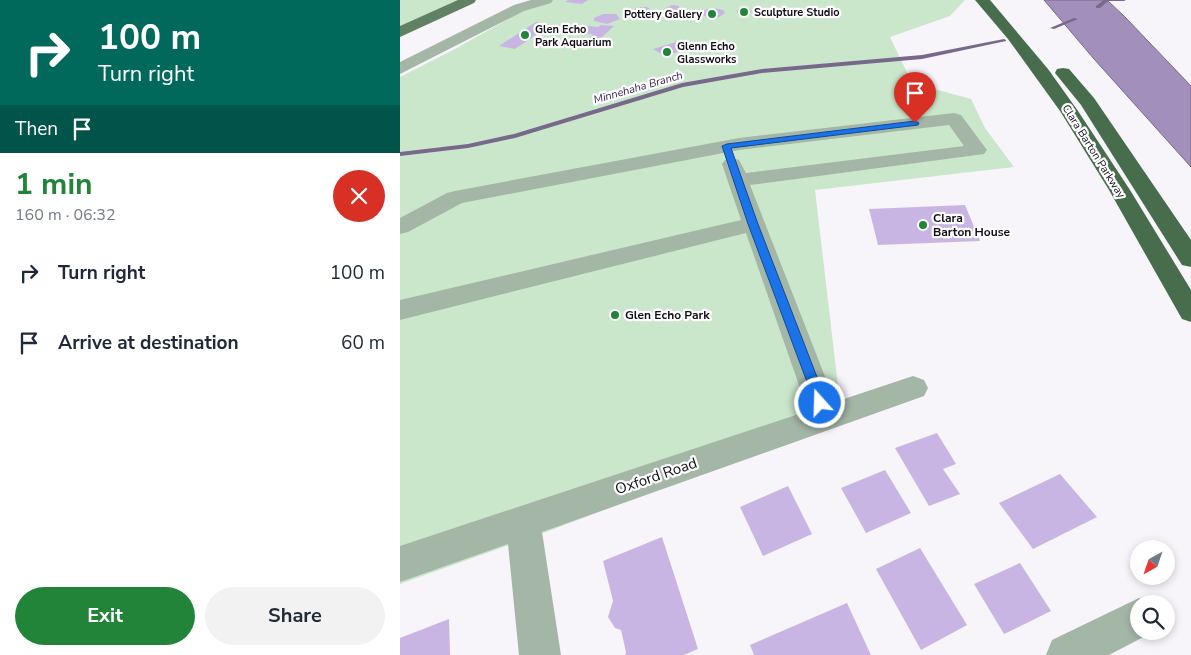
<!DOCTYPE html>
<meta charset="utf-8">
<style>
:root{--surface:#fff;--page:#f2f2f3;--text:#1f2937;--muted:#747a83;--accent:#218438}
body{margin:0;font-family:"Nunito Sans",sans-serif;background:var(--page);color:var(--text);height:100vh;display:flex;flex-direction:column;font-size:19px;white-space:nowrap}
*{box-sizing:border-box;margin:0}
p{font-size:16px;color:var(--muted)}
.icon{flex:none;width:28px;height:28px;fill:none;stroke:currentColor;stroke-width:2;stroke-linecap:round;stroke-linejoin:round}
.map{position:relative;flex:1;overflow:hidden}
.details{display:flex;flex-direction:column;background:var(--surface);width:400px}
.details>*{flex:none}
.banner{background:#00695c;color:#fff;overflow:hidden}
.needle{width:32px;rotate:220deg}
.controls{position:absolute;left:730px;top:540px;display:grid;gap:10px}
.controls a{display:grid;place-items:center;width:45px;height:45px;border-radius:50%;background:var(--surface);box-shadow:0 2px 8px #0003;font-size:25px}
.pin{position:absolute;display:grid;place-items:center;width:42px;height:42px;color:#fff;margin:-51px -21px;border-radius:50% 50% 50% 0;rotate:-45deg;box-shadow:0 0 5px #0007}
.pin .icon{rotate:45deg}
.me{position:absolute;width:55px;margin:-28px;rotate:340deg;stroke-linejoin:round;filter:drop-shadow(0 0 4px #0008)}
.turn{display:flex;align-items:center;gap:18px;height:105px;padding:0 15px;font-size:22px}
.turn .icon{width:65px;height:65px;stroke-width:2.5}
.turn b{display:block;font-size:35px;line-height:42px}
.then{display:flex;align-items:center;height:48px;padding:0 15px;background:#0003;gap:10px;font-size:19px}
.round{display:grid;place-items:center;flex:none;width:52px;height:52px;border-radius:26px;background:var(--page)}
.head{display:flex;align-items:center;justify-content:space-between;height:85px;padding:0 15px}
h1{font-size:30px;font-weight:700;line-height:38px;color:var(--accent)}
.cta{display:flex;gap:10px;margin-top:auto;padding:10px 15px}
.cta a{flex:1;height:58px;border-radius:30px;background:var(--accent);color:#fff;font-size:20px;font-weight:700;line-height:58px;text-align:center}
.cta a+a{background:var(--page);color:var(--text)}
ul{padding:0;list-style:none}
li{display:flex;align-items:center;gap:15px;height:70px;padding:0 15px}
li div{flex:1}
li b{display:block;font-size:19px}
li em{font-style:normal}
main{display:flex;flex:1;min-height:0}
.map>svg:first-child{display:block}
</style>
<main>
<section class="details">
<div class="banner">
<div class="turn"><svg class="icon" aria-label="right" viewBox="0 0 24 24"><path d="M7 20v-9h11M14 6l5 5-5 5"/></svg><div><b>100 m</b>Turn right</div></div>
<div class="then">Then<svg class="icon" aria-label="arrive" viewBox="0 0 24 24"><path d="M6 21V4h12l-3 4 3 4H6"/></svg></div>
</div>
<div class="head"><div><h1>1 min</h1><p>160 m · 06:32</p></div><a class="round" style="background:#d93025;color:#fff"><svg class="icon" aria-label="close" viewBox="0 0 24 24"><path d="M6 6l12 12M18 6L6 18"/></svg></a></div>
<ul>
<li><svg class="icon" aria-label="right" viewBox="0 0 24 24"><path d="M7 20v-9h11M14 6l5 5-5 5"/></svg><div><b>Turn right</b></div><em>100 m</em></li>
<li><svg class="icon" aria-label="arrive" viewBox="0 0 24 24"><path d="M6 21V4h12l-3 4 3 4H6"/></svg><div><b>Arrive at destination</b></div><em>60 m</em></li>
</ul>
<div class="cta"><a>Exit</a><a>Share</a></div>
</section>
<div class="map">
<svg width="791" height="655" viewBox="0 0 791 655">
<rect width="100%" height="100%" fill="#f7f4fa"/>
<path fill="#cae7cc" d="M0,0H69L0,32Z
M142,0H565L550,16L490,37L512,83L571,99L585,128L614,167L415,190L442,420L146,532L0,584V77L55,49Z"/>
<path fill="#a38fbc" stroke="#78698b" d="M644,0H707L725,17L791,86V167L694,59Z"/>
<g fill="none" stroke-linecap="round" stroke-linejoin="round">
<path fill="#78698b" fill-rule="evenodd" d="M704,0H726L724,1H708L700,8H696V6Z
M674,18L678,19L654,29L650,28Z
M604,39L606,40V41L522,59L362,73L283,87L115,138L68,148L0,156V152L68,144L114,134L282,83L362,69L522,55Z"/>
</g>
<path fill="#c9b5e3" d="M168,0H188L182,4L165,2Z
M272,5L279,6L280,9L271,11L264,9Z
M240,7H247L250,9L244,12L235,11L236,8Z
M312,8L323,10L325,13L319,17L310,18L300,14L305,10Z
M341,9H348L352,11L346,14L337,13V10Z
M203,14H216L220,19L207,24L194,21V18Z
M136,22L151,25L115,49L99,46Z
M201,25L214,26L198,41L187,40L193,34L180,33L188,26L198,27Z
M276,42L287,49L265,56L253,49Z
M565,205L580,241L478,245L469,209Z
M537,433L556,464L543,469L560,494L529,506L495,448Z
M485,470L511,513L466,533L441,488Z
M660,474L697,517L633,549L599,503Z
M388,486L412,534L363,556L340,507Z
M262,537L298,649L284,655H225L226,652L221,630L215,628L208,617L213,601L203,561Z
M520,548L567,625L521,650L476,569Z
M620,563L651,611L604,634L574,584Z
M447,603L471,655H354L350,645Z
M49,619L50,655H0V638Z"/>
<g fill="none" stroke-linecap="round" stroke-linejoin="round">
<path fill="#a4b6a6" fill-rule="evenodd" d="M131,0H153L151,3L124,11L0,74V62L114,5Z
M554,113L561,115L584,146L587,150L584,154L350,185L435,402L513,376L524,380L528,388L524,396L142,532L161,655H119L108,544L0,582V546L408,411L346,233L0,320V300L341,220L322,164L325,160L332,158L339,160L346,173L564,146L549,125L339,150L62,203L8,232L0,234V218L47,193L55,191L339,138Z
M739,598L752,604H739V631L753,632L709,655H646L652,640Z"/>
<path fill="#608163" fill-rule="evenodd" d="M58,0H76L74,3L0,37V26Z"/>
<path fill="#486d4c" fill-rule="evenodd" d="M575,0H590L648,69L678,111L730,190L791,290V322L782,319L709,190L660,111L608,39Z
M663,68L669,69L694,98L791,240V267L782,265L681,105L655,73L657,69Z"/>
</g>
<path fill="#1a73e8" stroke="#114b97" d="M515,121L519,123L518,125L331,148L358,224L427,403L425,406L420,408L416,406L348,224L322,146L327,144Z"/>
<g fill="#218438" stroke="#fff" stroke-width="2">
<circle cx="344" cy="12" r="5"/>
<circle cx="312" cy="14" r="5"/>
<circle cx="125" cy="35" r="5"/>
<circle cx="267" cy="52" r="5"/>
<circle cx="523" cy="225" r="5"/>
<circle cx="215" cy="315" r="5"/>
</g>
<g text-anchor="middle" stroke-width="4.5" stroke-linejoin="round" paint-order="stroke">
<g font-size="11" font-weight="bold" fill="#130f19" stroke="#fff" text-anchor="start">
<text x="354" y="16">Sculpture Studio</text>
<text x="302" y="18" text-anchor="end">Pottery Gallery</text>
<text x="135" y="33">Glen Echo<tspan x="135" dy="13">Park Aquarium</tspan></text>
<text x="277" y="50">Glenn Echo<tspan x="277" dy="13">Glassworks</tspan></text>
</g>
<g font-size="11" font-style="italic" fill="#371b52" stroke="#fff">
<text transform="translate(238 87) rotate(-16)" y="4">Minnehaha Branch</text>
</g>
<g font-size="11" fill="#130f19" stroke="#fff">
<text transform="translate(694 151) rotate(58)" y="4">Clara Barton Parkway</text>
</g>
<g font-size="12" font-weight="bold" fill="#130f19" stroke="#fff" text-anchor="start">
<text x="533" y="222">Clara<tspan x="533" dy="14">Barton House</tspan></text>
<text x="225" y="319">Glen Echo Park</text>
</g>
<g font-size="15" fill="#130f19" stroke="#fff">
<text transform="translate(256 476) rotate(-19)" y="5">Oxford Road</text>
</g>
</g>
</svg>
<div class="controls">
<a><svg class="needle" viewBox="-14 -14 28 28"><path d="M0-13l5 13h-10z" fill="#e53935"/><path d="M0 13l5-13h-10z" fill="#747a83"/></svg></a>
<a><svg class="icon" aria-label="search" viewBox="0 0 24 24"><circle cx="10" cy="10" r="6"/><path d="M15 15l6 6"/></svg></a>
</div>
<div class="pin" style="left:515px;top:123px;background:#d93025"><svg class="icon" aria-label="arrive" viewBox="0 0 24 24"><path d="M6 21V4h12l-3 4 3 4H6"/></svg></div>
<svg class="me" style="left:420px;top:403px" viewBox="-20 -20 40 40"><circle r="17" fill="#1a73e8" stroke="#fff" stroke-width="3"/><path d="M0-11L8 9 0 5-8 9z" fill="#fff"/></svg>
</div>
</main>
